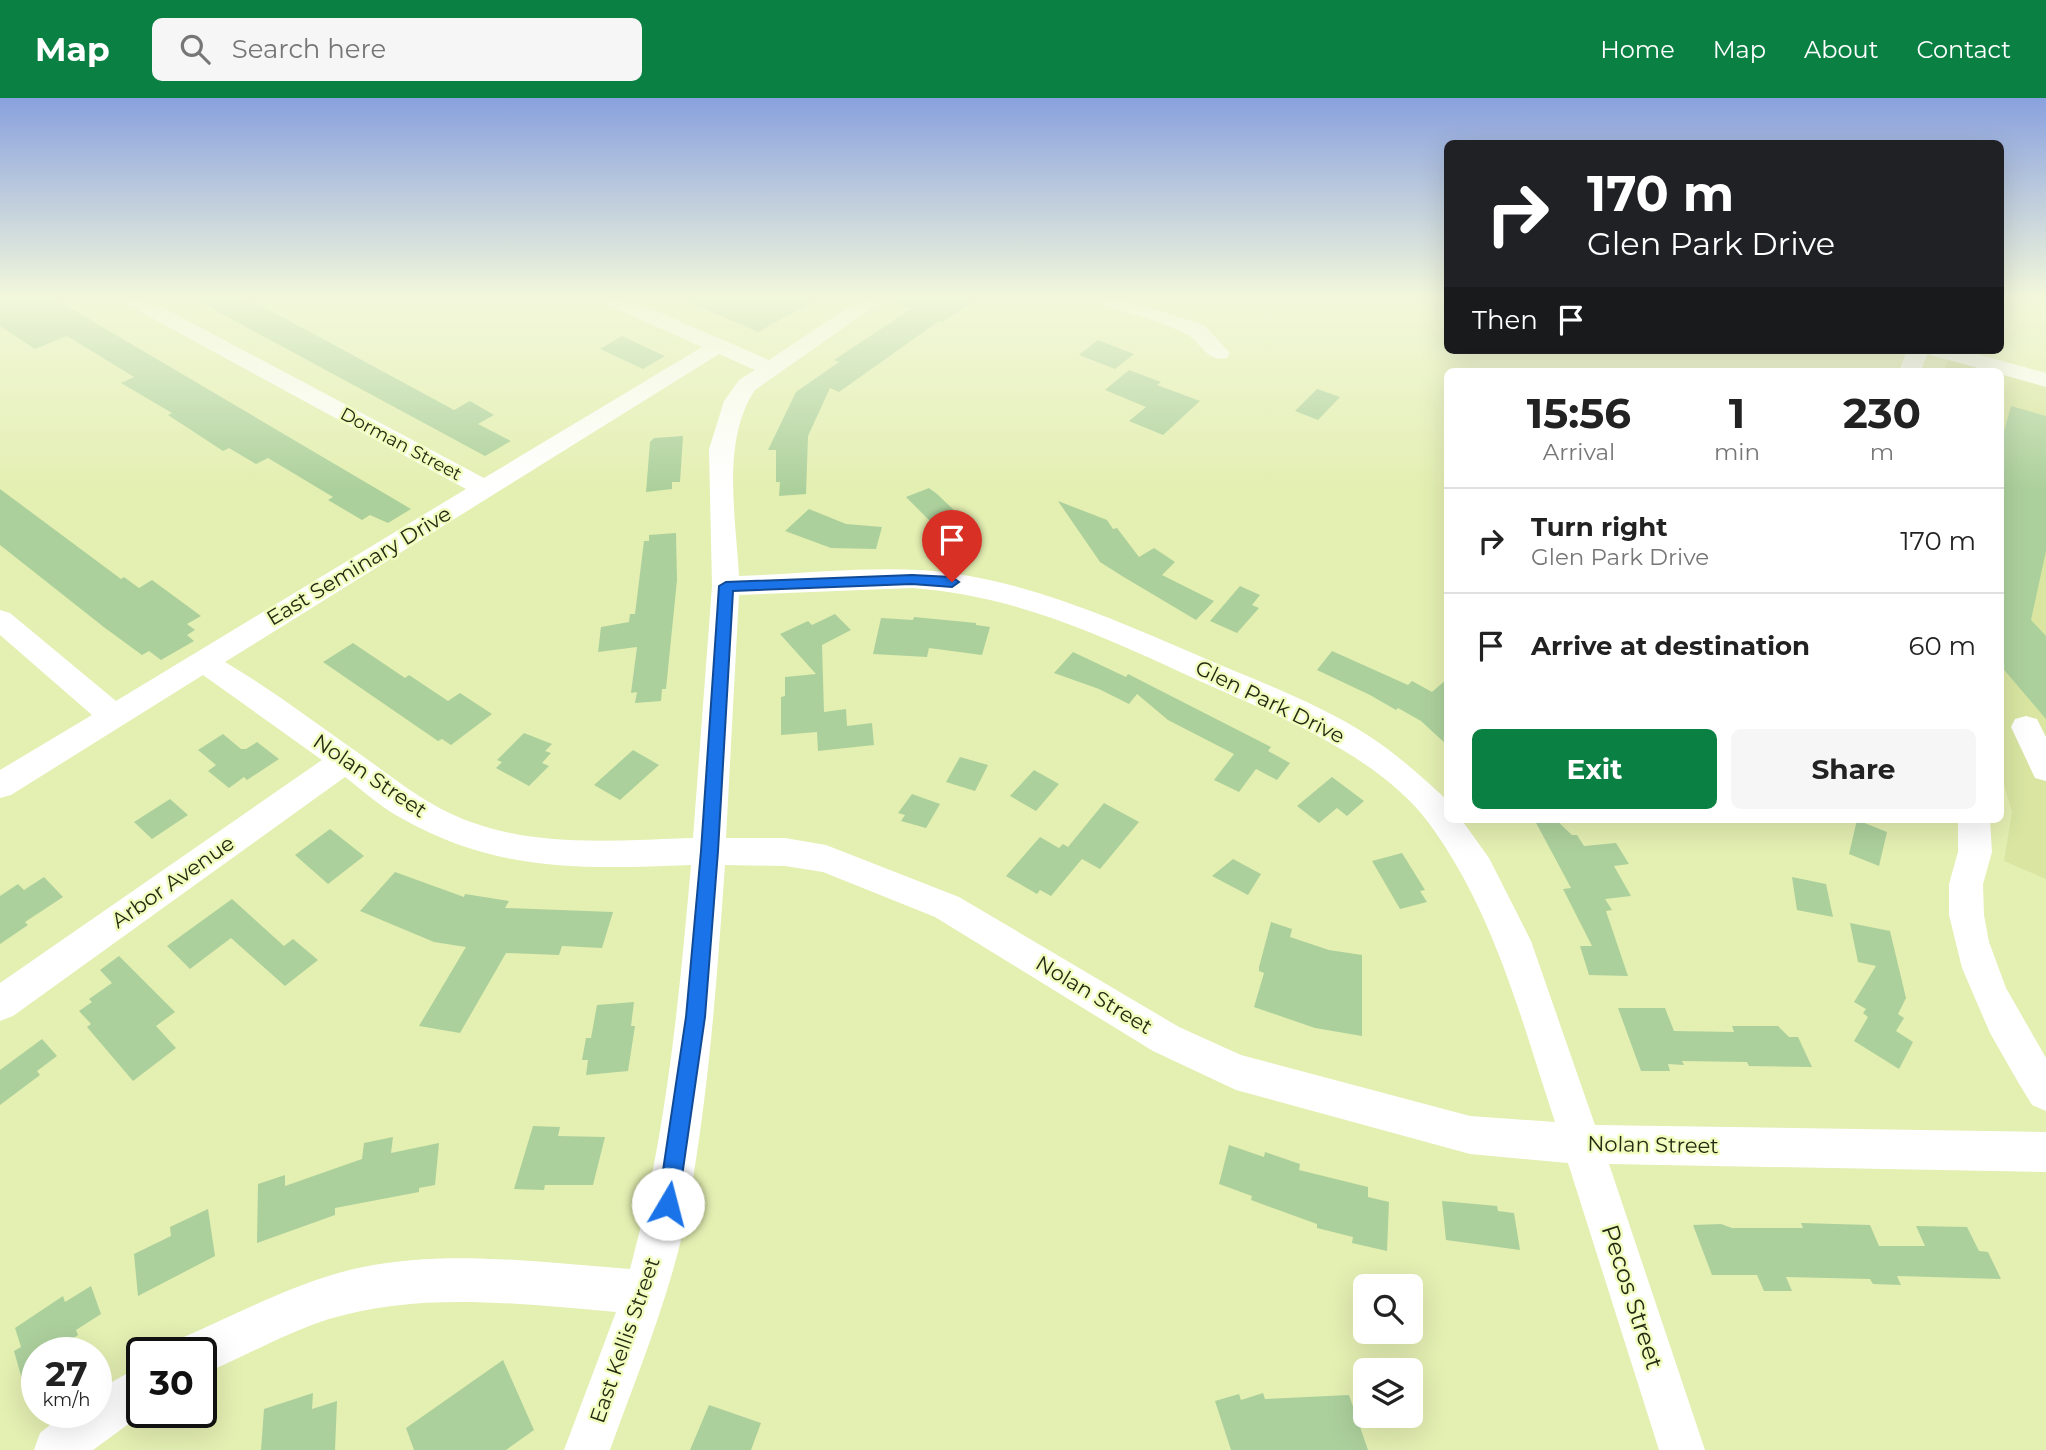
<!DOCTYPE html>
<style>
:root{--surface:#fff;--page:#f6f6f6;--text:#222;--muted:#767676;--line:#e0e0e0;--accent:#0b8043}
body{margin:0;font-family:Montserrat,sans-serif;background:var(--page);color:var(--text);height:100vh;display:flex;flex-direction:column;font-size:26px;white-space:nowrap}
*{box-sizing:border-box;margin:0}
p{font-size:23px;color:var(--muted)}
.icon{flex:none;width:38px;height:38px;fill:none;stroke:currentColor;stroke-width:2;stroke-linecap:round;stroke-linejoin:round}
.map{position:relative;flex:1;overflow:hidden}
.drawer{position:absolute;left:1444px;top:270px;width:560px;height:455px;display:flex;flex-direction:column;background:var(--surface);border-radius:10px;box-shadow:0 7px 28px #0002}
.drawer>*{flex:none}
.hud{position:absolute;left:1444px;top:42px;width:560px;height:214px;border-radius:10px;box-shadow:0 7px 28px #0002;background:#202124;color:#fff;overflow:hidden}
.fabs{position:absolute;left:1353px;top:1176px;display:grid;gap:14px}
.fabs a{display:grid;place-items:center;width:70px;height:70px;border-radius:10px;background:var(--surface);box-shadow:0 7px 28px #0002;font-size:35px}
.speed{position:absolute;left:21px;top:1239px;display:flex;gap:14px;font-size:35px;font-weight:700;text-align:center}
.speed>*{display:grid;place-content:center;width:91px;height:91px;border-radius:50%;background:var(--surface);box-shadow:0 7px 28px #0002;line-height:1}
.speed small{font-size:18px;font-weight:400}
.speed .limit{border:4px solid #111;border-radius:10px;background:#fff;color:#111}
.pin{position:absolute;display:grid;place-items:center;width:60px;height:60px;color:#fff;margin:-72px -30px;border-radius:50% 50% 50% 0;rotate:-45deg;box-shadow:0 0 7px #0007}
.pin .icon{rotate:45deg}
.me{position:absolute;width:77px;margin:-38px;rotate:8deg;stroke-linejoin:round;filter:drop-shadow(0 0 5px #0008)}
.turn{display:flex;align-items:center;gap:24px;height:147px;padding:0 28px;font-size:32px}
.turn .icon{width:91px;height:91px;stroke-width:2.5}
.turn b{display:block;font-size:49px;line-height:60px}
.then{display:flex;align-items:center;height:66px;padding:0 28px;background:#0003;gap:14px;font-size:26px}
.eta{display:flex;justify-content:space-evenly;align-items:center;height:119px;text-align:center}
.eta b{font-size:42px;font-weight:700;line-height:49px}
.button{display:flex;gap:14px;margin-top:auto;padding:14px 28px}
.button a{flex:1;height:80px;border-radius:10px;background:var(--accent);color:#fff;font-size:28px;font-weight:700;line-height:80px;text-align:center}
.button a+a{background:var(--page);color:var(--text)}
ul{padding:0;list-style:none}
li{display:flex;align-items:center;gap:21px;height:105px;padding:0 28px;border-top:2px solid var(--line)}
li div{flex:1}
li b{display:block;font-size:26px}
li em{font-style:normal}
header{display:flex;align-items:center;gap:42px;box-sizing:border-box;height:98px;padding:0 35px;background:var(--accent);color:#fff}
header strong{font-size:33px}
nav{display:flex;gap:38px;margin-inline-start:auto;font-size:24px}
.search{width:490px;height:63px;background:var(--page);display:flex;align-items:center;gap:18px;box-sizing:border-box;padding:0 24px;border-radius:10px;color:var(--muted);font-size:26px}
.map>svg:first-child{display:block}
</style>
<header>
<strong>Map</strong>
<div class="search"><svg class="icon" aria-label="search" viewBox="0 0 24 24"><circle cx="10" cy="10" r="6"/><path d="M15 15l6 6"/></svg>Search here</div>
<nav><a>Home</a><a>Map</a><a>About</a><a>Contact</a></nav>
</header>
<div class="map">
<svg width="2046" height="1352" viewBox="0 0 2046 1352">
<rect width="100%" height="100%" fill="#e4efb2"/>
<path fill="#d9e5a1" d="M1949,258L2046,285V781L2004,763L2012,714L2000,673V273H1944Z"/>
<path fill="#acd09c" d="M0,201H55L411,411L388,425L370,417L362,422L328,402L333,399L268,360L256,366L229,350L223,353L168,317L172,315L121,285L134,279L67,238L35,251L0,228Z
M194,201H242L264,209L454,312L470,303L494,317L478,326L511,343L485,358Z
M682,201H818L758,234Z
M889,201H977L943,224L939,223L839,294L830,290L808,338L806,396L779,398L780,384H776V352H768L796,294L839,264L834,262L911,211Z
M622,238L665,258L643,271L600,251Z
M1098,242L1134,256L1115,271L1079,257Z
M1129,272L1161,284L1157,287L1200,303L1163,337L1129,323L1146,309L1105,292Z
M1317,291L1340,299L1318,322L1295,313Z
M2011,308L2046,318V453L2031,522L2046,538V621L2000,567V348Z
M683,338L680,384H672V391L646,394L650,344L654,340Z
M929,390L937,396L957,415L931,424L906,399Z
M0,391L121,481L124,479L139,490L152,482L201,518L187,526L195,532L187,537L194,543L161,562L149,553L142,557L105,530L0,447Z
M1058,403L1107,422L1113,431L1117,430L1139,459L1154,450L1175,464L1162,477L1214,503L1196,522L1122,478L1100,464Z
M809,411L846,426L882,429L876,451L831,450L785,433Z
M676,435L677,482L666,591H662L661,603L635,605L637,594L631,595L637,549L598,554L601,529L629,524L630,516H635L644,443H649V437Z
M1240,488L1260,497L1252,507L1259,510L1237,535L1210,523Z
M835,516L851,532L822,547L824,614L846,611L847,628L872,625L874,647L818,653L817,634L781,637V599L785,598V579L816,576L780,536L808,523L812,527Z
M914,519L976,525V527L990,529L982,557L929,550L927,559L873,556L881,520L913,522Z
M353,545L405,580L409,577L448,603L460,595L492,616L451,647L442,641L438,643L323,564Z
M1332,553L1408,587L1412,583L1432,594L1447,581V647L1421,623L1398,610L1396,612L1370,597L1317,572Z
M1073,554L1126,579L1128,576L1271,649L1268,653L1290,665L1277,682L1256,671L1239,694L1214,682L1234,656L1168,622L1137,596L1129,606L1099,591L1054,575Z
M524,635L552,646L545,653L551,655L542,665L549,668L529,688L496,670L502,664L497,662Z
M223,636L241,651H246L257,644L279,661L247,682L244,679L229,690L208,673L216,667L198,652Z
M633,652L659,667L620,702L594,687Z
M960,659L988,667L975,693L946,684Z
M1034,672L1059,686L1036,713L1010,698Z
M1332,679L1364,703L1347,718L1337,710L1319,725L1297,708Z
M912,696L940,706L926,730L901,723L905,717L898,715Z
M170,701L188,717L152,741L134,724Z
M1104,705L1139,724L1100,771L1082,761L1051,798L1040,792L1037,796L1006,778L1040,739L1059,750L1063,746L1068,749Z
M1534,721H1555L1572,737H1577L1584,748L1616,745L1629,766L1614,768L1631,798L1605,801L1612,812L1606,813L1628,878L1589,877L1580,848H1592L1563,791L1571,790Z
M1857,722L1887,734L1879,768L1849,756Z
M330,731L364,758L328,786L295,757Z
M1402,755L1425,792L1420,793L1427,804L1400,811L1372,763Z
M1233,761L1261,776L1248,797L1212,778Z
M395,774L464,799L465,796L509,803L505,810L613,814L602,850L562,848L559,857L506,855L460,935L419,928L466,849L434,844L360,813Z
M44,779L63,799L25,824L28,827L0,846V798L18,786L24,792Z
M1792,779L1826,786L1833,819L1797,812Z
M232,801L284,848L293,841L318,862L285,888L231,840L190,871L167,848Z
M1271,824L1292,831L1290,839L1329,852L1362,857V938L1315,930L1254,909L1264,875L1259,873V869Z
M1850,825L1890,833L1906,900L1898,916L1904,920L1896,933L1913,944L1899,971L1854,943L1868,919L1863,915L1866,911L1854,904L1876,868L1858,864Z
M119,858L175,914L156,928L176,950L133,983L87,929L91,926L79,913L92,904L89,901L112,885L100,872Z
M634,904L631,928H635L628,973L586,977L588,962H582L586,940H591L597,907Z
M1618,910H1665L1674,933L1734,934L1732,928H1778L1789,939H1798L1812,969L1749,968L1747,964L1682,963L1684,967L1668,966L1670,973H1641Z
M42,941L57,958L37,973L40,977L0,1007V972Z
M533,1028L560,1029L558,1038L605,1039L593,1087H545L544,1092L514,1091Z
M393,1039L391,1055L439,1045L435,1087L419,1090V1094L335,1110V1117L257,1145L258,1086L285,1077V1088L362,1061L364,1045Z
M1229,1047L1264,1059L1265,1054L1300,1066L1299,1072L1368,1089V1099L1389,1104L1387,1153L1352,1145L1353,1139L1317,1130V1126L1251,1102L1252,1098L1219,1086Z
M1442,1103L1497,1108L1498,1113L1514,1115L1520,1152L1446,1142Z
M208,1111L215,1158L138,1198L134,1156L171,1138L170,1129Z
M1801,1125L1870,1127L1879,1148H1925L1916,1128L1967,1129L1979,1153L1988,1154L2001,1181L1897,1178L1901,1187L1873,1186L1870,1181L1786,1179L1792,1193H1764L1757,1177H1712L1693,1127L1721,1126L1732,1130H1803Z
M91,1188L101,1216L76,1232L78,1237L52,1255H37V1309L30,1310L14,1253L21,1249L15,1230L63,1198L65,1204Z
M503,1262L534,1332L506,1352H414L406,1330Z
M313,1295L312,1311L337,1303L335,1352H261L264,1311Z
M1263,1295L1265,1301L1349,1297L1368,1352H1231L1215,1303L1239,1296L1241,1302Z
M709,1307L761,1325L751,1352H690Z"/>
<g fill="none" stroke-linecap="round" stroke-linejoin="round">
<path fill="#fff" fill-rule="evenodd" d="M121,201H147L484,380L702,249L603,205L600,201H629L769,262L860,201H885L755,292C721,342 736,420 739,478C805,476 887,466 951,475C1037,487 1118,523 1197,557C1254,582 1317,604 1369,638C1398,657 1422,679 1447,702V721H1461L1489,760L1531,843L1595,1027L2046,1034V1074L1609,1066L1705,1352H1659L1568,1065L1470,1056L1236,992L1153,953L935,819L823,774L785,768L725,767C717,880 709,993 689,1104C674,1189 639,1271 610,1352H564L616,1214C520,1206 422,1193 329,1221C285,1235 244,1259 201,1277V1255H178L184,1239C242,1214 300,1182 363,1169C450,1151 542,1165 630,1171C666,1039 679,903 691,767C584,771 498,775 401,720C381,709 363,693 345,679L13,918L0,923V885L322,662L203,577L11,697L0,700V672L92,617L0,537V512L10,515L116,603L466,391L124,205ZM719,256L755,272L739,282L724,303L709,351L712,488L693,740C619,742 542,750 471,724C428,709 394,680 357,654C314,624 271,591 225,564ZM912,490C1023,498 1112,543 1211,588C1283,620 1379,659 1428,724C1494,813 1521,921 1555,1024L1470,1018L1241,957L1179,929L959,799L826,747L785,740H726L739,497Z
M1093,201H1125L1204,227L1230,255L1227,260C1206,265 1202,244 1186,236C1159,222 1125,215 1096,205Z
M1907,252H1963L2046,275V289L2000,276V273H1989L1930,257L1928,254L1921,273H1899Z
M2026,618L2037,621L2046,639V683L2035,680L2011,629L2015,621Z
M1958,721H1990L1992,754L1983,786L1984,817L1989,844L2006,890L2046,960V1013L2032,1007L2018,984L1990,935L1962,870L1949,817V786L1958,754Z
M142,1267V1314H145L93,1352H34L40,1335L66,1314H96V1293Z"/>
</g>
<linearGradient id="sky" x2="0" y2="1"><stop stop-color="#89a1de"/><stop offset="0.51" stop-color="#f3f8dc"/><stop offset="1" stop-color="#f3f8dc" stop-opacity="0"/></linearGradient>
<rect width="2046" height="391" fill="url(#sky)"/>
<path fill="#1a73e8" stroke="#114b97" stroke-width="2" d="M912,477L952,479L959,484L952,489L912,486L733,493L718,753L705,919L678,1106L675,1114L668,1117L661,1114L658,1106L686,919L701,753L719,488L726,484Z"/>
<g text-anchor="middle" stroke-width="5" stroke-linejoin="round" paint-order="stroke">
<g font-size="18" fill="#262a12" stroke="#f1fdbf">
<text transform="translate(401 346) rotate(28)" y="6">Dorman Street</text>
</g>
<g font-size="21" fill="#262a12" stroke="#f1fdbf">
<text transform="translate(359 468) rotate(-31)" y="7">East Seminary Drive</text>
<text transform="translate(1270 604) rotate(26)" y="7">Glen Park Drive</text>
<text transform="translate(370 678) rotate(34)" y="7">Nolan Street</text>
<text transform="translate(173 784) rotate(-35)" y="7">Arbor Avenue</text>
<text transform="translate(1094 897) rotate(31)" y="7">Nolan Street</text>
<text transform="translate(1653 1047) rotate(1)" y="7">Nolan Street</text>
<text transform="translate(625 1242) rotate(-71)" y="7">East Kellis Street</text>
</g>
<g font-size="24" fill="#262a12" stroke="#f1fdbf">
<text transform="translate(1632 1199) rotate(72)" y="8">Pecos Street</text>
</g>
</g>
</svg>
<div class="fabs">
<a><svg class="icon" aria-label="search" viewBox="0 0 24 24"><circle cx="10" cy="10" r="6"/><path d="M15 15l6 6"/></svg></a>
<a><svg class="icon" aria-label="layers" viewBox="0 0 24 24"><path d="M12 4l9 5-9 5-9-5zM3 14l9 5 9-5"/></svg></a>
</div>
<div class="speed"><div>27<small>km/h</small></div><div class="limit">30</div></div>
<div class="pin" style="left:952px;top:484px;background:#d93025"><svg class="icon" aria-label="arrive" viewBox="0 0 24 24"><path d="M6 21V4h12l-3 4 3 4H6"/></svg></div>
<svg class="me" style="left:668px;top:1106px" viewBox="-20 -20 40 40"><circle r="19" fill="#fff"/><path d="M0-13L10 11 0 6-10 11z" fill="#1a73e8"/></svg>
<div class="hud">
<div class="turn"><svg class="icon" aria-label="right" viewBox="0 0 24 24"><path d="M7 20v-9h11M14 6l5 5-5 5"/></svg><div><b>170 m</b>Glen Park Drive</div></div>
<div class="then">Then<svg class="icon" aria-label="arrive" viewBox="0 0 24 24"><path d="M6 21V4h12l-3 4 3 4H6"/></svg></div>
</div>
<section class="drawer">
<div class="eta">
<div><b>15:56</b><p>Arrival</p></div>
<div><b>1</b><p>min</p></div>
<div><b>230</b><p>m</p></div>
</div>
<ul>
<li><svg class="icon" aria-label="right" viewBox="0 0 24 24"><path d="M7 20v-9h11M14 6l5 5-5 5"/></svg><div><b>Turn right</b><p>Glen Park Drive</p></div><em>170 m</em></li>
<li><svg class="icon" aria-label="arrive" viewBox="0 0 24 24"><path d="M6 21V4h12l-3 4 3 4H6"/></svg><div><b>Arrive at destination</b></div><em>60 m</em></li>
</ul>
<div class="button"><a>Exit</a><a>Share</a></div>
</section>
</div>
